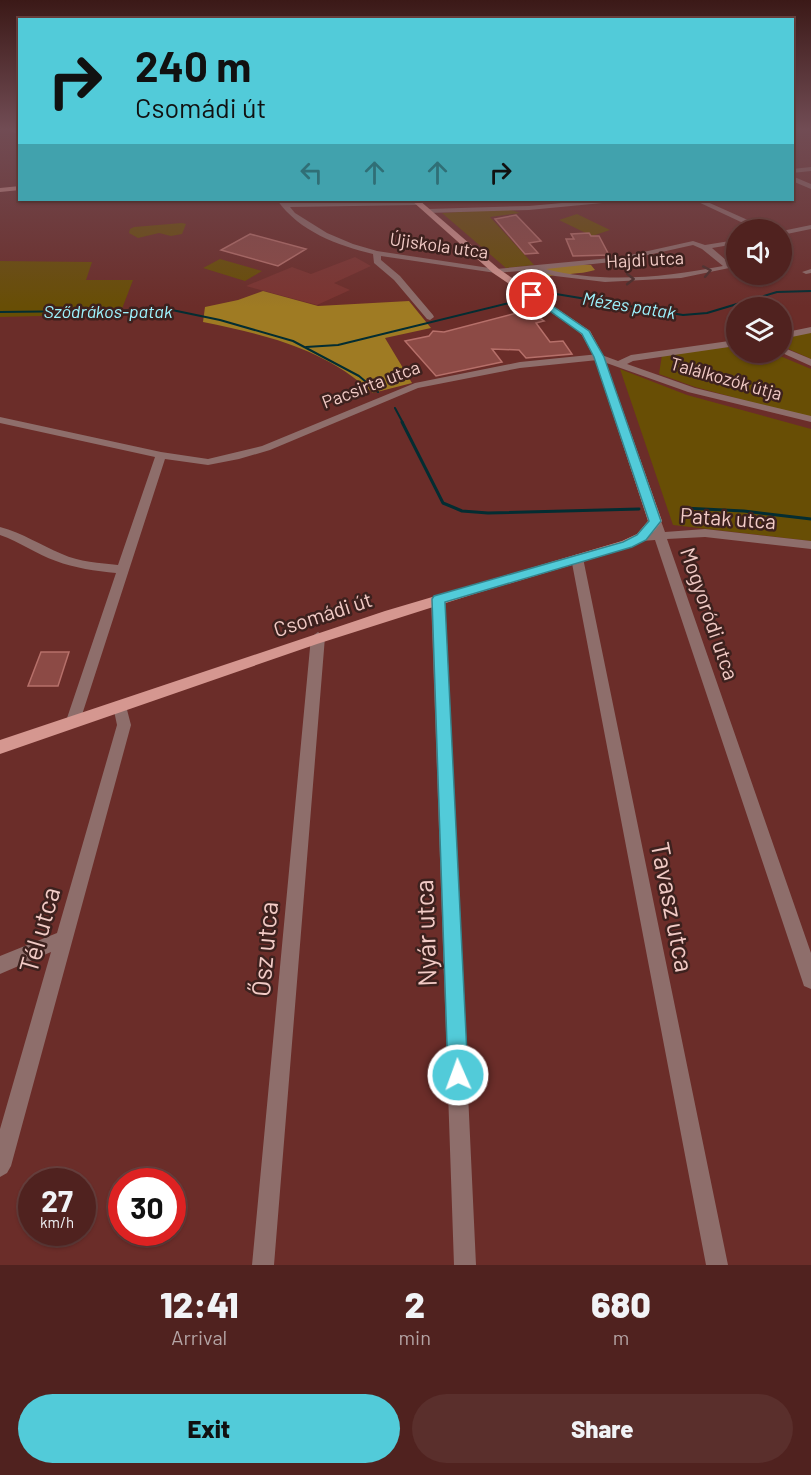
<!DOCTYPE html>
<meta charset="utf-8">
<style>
:root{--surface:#50221f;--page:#5a2f2c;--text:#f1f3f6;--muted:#b4a4a4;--line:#673f3d;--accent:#52cbd9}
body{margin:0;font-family:Barlow,sans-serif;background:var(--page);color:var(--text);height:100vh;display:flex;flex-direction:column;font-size:22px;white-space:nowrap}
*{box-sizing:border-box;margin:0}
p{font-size:20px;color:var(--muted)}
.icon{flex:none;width:33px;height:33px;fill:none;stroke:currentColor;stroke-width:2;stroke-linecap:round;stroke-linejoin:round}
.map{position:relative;height:1265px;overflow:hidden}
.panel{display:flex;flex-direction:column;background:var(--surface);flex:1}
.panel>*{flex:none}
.guide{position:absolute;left:18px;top:18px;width:776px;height:183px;border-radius:0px;box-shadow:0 2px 4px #0004,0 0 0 2px var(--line);background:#52cbd9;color:#111;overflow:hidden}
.tools{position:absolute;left:726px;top:219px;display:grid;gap:12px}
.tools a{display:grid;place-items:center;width:66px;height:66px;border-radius:50%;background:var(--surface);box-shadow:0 2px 4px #0004,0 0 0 2px var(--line);font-size:30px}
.speed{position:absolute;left:18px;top:1168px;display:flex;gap:12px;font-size:30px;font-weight:700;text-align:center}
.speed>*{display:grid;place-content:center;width:78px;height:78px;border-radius:50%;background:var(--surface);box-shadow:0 2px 4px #0004,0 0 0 2px var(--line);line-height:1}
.speed small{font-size:15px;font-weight:400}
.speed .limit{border:9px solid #d22;background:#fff;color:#111}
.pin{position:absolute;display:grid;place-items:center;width:51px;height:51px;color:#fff;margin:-26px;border:3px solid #fff;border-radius:50%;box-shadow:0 2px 6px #0007}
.me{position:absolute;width:66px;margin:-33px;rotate:358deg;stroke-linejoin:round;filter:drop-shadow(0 0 4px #0008)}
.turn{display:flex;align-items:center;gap:21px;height:126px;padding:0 18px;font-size:27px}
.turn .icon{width:78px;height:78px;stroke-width:2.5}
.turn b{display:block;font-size:42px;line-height:51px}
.lanes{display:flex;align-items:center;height:57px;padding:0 18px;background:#0003;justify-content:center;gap:30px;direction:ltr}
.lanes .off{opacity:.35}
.eta{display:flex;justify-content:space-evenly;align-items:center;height:102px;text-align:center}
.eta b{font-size:36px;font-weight:800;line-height:42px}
.button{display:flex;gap:12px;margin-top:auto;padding:12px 18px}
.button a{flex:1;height:69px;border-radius:36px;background:var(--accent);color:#111;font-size:24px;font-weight:800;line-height:69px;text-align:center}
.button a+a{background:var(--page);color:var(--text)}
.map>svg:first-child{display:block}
</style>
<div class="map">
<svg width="811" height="1265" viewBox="0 0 811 1265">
<rect width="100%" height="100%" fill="#6b2d29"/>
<path fill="#7b3430" d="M355,257L371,266L334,283L350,290L317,305L246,286L292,267L311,274Z"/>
<path fill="#684e05" d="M508,209L520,213L490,217L534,265L506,268L442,213Z
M577,214L610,230L592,236L559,220Z
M182,223L186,224L182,234L171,236L159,233L138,238L129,233L130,229L134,227Z
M220,259L262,271L245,281L203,268Z
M0,261L92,262L86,280H133L120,314L0,317Z
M811,332V359L782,346V338Z
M736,346V352L773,353L811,369V418L695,387L659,374L662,355Z
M620,369L687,395L811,429V541L673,525Z"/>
<path fill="#9f7b23" d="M574,264L591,265L595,270C579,275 562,273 545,277L549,288L541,291L530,286L519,275L524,271Z
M263,291L318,306L409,301L431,328L385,338L412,383L373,393C323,348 267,335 203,322L205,307L238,300Z"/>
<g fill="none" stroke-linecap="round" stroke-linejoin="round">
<path stroke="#032d32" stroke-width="2" d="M0,312L172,310L220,320L293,341L359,376L378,392
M306,347L338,345L550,293L683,315L707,313L777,292L811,291
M395,408L403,423"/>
<path stroke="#032d32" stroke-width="3" d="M402,422L443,503L462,511L488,513L639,509
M683,508L744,511L811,519"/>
</g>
<path fill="#8c4a45" stroke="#b6706a" stroke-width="1.5" d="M516,215L541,241L529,243L538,253L525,254L495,219Z
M589,233L591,236H599L609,255L573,256L566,239H574L571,234Z
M250,234L306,249L278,266L221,250Z
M528,310L544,321L536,323L550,342L563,341L572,354L526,358L519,350L492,349L502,362L436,376L405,341L429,336L433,331L444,332Z
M41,652H69L58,686H28Z"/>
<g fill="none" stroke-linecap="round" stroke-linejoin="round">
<path fill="#8e6e6b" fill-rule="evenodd" d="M9,130L20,131V135L10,131Z
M811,167V171L792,173V169Z
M792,176L811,184V189L792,181Z
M277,200H284L287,203L421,201L422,203L418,205L290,207L295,213L327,233L353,244L377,251L496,269L621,257L693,241L705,245L736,240V244L712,248L734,267L681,278L605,282L555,276L533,270L496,273L381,256V260L400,276L433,315L434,317L430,320L427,319L394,280L374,263L373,254C337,245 300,232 277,200ZM693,245L702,249L723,266C666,277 604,284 546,269L621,261Z
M595,200H617L613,202L529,210L428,213L424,211L428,209L529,206Z
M694,200H703L770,230H758Z
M811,225V229L782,235V231Z
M811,269V273L806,274L802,272Z
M811,327V333L782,339V333Z
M736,340V346L633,361L627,364L695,388L811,416V422L688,392L598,360L520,368L418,388L270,450L239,459L208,465L165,459L80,721L78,725H68L66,721L116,573C96,571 74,568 56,561C36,554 20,542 0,535V527C23,533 40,545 62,554C79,562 100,563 118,565L155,457L0,423V417L161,452L208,459L262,446L415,383L520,362L599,354L618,361L631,355Z
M782,347L811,359V366L780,352Z
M655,517L661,521L665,532L705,529L811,541V549L705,537L667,539L811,953V989L804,986L802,980L655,540L642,541L636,537L638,534L653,533L649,521Z
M577,554L583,558L728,1265H706L571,558Z
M438,595L445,599L476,1265H454L431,599Z
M318,632L325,637L274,1265H252L311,637Z
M120,701L125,702L131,725L11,1166L7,1173L0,1177V1129L51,952L0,974V956L57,933L117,725L113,706L115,702Z"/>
<path fill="#d59790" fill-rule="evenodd" d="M20,186V190L0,192V188Z
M411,200H419L499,269L590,331L604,357L662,521C653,533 646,541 632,547L474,594L317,644L0,754V740L385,611L622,541L637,534L648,521L594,357L582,335L574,328L493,273Z"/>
</g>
<defs><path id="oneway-chevron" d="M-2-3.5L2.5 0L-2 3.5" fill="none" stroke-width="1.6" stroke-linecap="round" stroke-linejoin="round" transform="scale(1.5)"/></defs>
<g stroke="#492d2a">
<use href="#oneway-chevron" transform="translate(707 271) rotate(-11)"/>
<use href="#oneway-chevron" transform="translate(630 279)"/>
</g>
<linearGradient id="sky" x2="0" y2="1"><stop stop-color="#3b1917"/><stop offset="0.42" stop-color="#714c54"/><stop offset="1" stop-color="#714c54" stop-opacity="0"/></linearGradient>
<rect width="811" height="307" fill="url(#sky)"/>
<path fill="#52cbd9" stroke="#35848d" stroke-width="1.5" d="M532,292L589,331L604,357L661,521L646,540L632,547L445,602L468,1075L465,1082L458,1085L451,1082L448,1075L432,599L434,596L623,542L637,535L649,521L594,357L582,334L529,296V293Z"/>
<g text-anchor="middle" stroke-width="5" stroke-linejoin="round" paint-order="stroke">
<g font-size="18" fill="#f2cbc6" stroke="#3d211e">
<text transform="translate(439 246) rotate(8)" y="6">Újiskola utca</text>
<text transform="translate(645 260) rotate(-3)" y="6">Hajdi utca</text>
<text transform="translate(726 379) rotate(16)" y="6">Találkozók útja</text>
<text transform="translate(371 385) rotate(-21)" y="6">Pacsirta utca</text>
</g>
<g font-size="18" font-style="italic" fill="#9df3fe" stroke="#3d211e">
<text transform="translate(629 306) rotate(9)" y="6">Mézes patak</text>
<text x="108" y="318">Sződrákos-patak</text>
</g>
<g font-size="21" fill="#f2cbc6" stroke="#3d211e">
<text transform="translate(728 519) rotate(4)" y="7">Patak utca</text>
<text transform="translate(709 614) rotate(71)" y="7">Mogyoródi utca</text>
<text transform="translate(323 615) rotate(-18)" y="7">Csomádi út</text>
</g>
<g font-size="26" fill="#f2cbc6" stroke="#3d211e">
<text transform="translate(672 907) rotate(79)" y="9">Tavasz utca</text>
<text transform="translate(40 930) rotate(-74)" y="9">Tél utca</text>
<text transform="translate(426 933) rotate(-92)" y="9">Nyár utca</text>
<text transform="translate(265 949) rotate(-85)" y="9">Ősz utca</text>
</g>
</g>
</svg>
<div class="tools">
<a><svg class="icon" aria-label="sound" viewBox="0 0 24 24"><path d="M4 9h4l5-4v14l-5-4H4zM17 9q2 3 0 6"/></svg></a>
<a><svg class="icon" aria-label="layers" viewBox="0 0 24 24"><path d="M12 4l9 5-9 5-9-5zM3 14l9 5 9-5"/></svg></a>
</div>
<div class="speed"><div>27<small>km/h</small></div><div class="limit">30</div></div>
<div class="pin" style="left:532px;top:295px;background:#d93025"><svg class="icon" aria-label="arrive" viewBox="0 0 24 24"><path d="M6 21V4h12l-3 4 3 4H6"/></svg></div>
<svg class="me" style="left:458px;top:1075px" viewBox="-20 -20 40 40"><circle r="17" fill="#52cbd9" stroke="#fff" stroke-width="3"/><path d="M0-11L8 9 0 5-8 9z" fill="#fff"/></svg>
<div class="guide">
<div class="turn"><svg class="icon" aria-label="right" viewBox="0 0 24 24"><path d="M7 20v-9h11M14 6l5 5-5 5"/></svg><div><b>240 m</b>Csomádi út</div></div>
<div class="lanes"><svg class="icon off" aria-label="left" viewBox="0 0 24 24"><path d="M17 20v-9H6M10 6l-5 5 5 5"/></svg><svg class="icon off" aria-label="ahead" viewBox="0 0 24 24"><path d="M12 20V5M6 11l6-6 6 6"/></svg><svg class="icon off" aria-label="ahead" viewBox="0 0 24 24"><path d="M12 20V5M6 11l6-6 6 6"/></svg><svg class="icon" aria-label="right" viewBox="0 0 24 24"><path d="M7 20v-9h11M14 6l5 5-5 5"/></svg></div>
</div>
</div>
<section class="panel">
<div class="eta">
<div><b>12:41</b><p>Arrival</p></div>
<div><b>2</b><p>min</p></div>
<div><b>680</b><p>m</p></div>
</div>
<div class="button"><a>Exit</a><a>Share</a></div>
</section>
